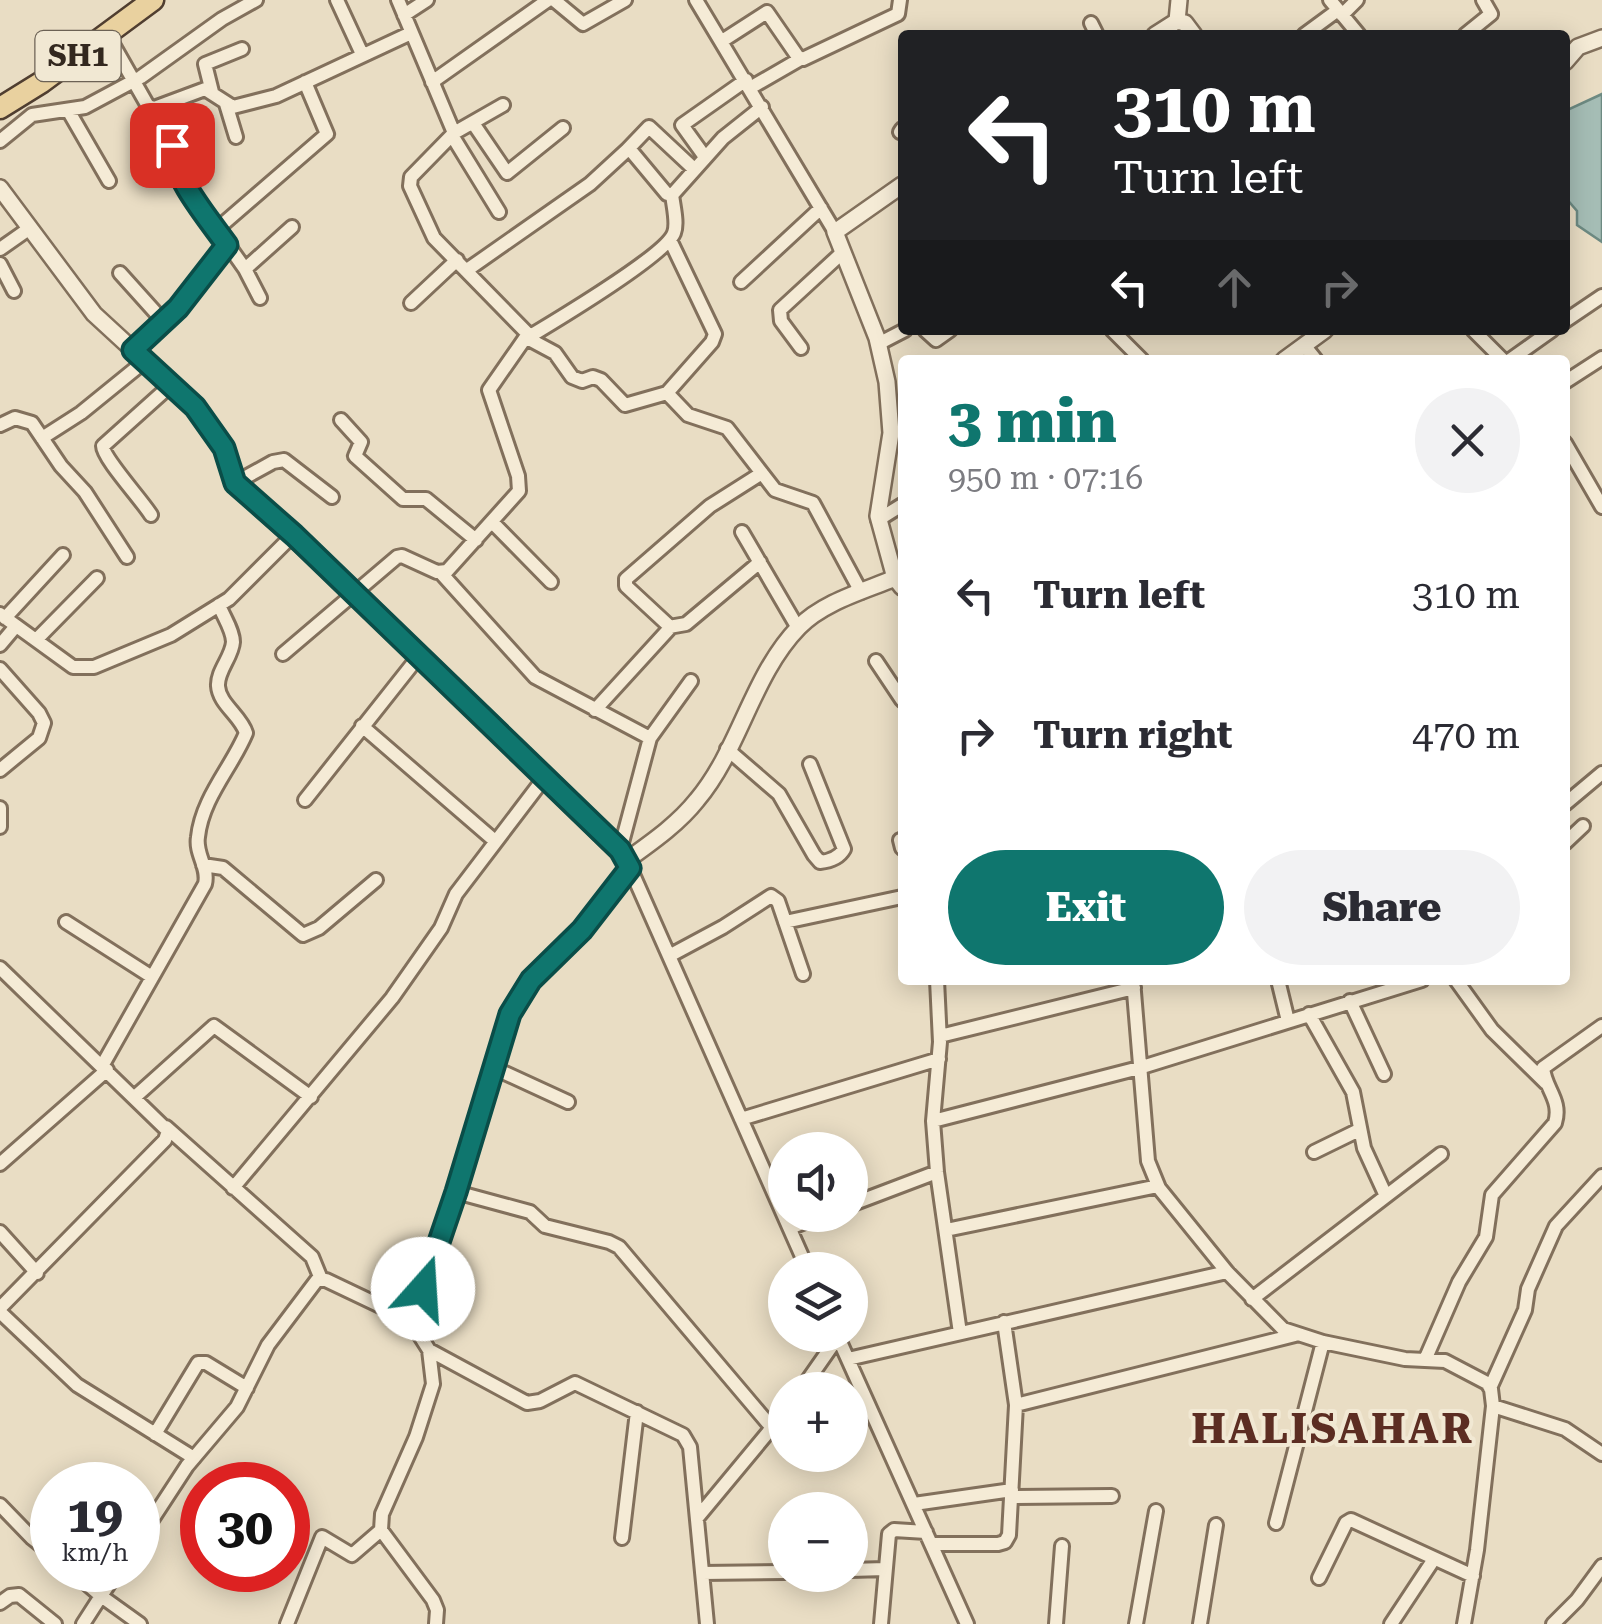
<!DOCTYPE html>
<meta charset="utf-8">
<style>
:root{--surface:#fff;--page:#f2f2f3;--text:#2b2b33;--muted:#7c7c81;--accent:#0f766e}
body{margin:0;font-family:"Roboto Serif",serif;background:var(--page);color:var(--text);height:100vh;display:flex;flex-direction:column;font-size:38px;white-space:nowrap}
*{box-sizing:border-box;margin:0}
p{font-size:32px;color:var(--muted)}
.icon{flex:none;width:55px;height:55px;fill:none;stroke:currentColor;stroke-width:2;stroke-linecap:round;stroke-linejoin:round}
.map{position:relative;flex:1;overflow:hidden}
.panel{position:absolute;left:898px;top:355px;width:672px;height:630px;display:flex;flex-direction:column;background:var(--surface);border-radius:10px;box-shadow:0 5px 25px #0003}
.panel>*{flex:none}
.banner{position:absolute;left:898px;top:30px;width:672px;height:305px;border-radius:10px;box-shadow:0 5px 25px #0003;background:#202124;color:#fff;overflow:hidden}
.controls{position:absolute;left:768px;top:1132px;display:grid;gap:20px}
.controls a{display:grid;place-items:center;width:100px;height:100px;border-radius:50%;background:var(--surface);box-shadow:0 5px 25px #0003;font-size:50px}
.speed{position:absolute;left:30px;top:1462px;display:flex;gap:20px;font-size:50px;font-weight:700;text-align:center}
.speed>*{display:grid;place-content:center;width:130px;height:130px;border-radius:50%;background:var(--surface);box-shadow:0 5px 25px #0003;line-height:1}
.speed small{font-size:25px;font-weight:400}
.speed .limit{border:15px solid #d22;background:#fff;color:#111}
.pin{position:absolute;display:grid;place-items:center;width:85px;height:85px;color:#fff;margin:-42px;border-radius:20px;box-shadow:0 5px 15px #0006}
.me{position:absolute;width:110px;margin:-55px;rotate:19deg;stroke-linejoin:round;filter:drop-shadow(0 0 8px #0008)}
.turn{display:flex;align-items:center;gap:35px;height:210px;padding:0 50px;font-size:45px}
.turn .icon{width:130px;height:130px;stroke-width:2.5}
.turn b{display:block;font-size:70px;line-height:85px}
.lanes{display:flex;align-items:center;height:95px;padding:0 50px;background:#0003;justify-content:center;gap:50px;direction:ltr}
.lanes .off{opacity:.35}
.round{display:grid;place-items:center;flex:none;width:105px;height:105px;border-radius:52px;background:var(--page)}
.headline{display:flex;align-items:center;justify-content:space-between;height:170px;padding:0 50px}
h1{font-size:60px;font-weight:800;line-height:75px;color:var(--accent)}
.cta{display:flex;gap:20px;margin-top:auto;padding:20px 50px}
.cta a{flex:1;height:115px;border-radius:60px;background:var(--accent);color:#fff;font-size:40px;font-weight:800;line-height:115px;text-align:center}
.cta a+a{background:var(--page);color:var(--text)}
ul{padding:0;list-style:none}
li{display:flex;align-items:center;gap:30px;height:140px;padding:0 50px}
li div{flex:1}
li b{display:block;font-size:38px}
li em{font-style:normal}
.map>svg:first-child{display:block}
</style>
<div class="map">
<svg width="1602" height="1624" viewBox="0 0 1602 1624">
<rect width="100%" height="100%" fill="#e9ddc4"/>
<path fill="#a5bdb5" stroke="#6d8a82" stroke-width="2.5" d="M1602,94V242L1577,225V211L1565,197V111Z"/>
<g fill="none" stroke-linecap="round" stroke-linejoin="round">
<g stroke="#82705c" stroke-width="18">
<path id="minor" d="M337,0L362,54
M554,0L583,24L625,0
M696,0L835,232
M1330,0L1359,35
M404,15L427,0
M1342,15L1357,0
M1091,23L1097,35
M107,34L148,106L154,108L205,89L233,107L276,96L411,33
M1304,35L1338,10
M1465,35L1491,14L1483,0
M722,41L767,12L798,57L803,59L898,14L900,0
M432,82L548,0
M750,88L802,58
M212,92L205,64L242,49
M226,104L236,137
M162,105L174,127L171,153L192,194L245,269L260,298
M68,110L109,181
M473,123L507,173L563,128
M900,132L902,129
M454,133L503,105
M453,137L499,212
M0,141L32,115L85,107L141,77L222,19L256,0
M627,150L649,127L694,169
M705,157L682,125L746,80
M216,230L327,134L305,82
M0,249L30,228
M0,264L14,291
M245,269L292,227
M467,270L590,184L627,150L632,152L667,194H673L723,138L762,107
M120,273L164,322
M741,282L821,208
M411,303L457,260
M1565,321L1602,296
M925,330L936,340L950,330
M1112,330L1142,360
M1473,330L1503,360
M527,338L555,353L572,377L582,381L593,377L601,380L625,405L667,393L688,415L727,428L775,490L813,503L861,592
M527,338C552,323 666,255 674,233C678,223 673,205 672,194
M878,344L905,330
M1304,345L1316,360
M801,348L781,321L780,310L843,252
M133,350L178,308L227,245
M1510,360L1552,330
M1565,382L1602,358
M667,393L712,342L715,334L670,240
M341,420L361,442L355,456L403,499H426L476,540
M0,425L15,418L32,423L61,466L85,492L127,557
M42,438L81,413L145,361
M1565,443L1602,507
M235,483L273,462L284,460L332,497
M151,515C141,499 103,458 103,446L171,385
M878,520L902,505
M492,522L551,582
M742,532L798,628
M441,573L535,677L650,738
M0,614L73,667H94L171,635L229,599L293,535
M5,618L63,555
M669,627L686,624L760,562
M36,640L97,578
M0,645L16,626
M283,654L397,557L402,556L437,572L447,571L519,491L518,476L489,390L528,334L434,238L410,186L411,177L454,133L398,0
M876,661L902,700
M0,669L39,713L44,723L39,738L0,770
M595,710L669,629L667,624L626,586V579L710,506L762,473
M362,726L495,841
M727,749L779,794L814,855L820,862C830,861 839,858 844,849L810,764
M305,800L419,656
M1565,804L1602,773
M0,808V827
M900,840L902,848
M1565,843L1583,826
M620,850L650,738L691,681
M627,861L808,1270
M203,865L223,868L303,935L319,928L376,880
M66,922L152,977
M785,922L902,897
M669,956L723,927L771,896L778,901L803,974
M0,968L168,1131L165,1140L0,1308
M937,980L940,1042L933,1121L937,1172L960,1333
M1133,980L1148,1161L1159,1188L1227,1272L1283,1329L1323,1342L1405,1359L1445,1361L1487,1383L1491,1389L1493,1406L1477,1550L1464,1624
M1278,980L1288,1021
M1456,980L1492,1030L1546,1083
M1350,1001L1384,1074
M1309,1014L1353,1092L1364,1148L1386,1196
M940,1036L1134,988
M102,1066L205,884C209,867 195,854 198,837C202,798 232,767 246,733C241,716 219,704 218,686C217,671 232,657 233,642C233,630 223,616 219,605
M492,1067L568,1102
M136,1096L214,1026L311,1097
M741,1119L939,1059
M933,1121L1139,1068L1422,980
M166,1127L312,1257L321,1279
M1314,1152L1359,1130
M0,1164L107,1070
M233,1188L392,998L441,928L456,894L545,777
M456,1192L530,1212L545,1226L609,1242L619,1247L773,1429
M850,1205L937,1172
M790,1228L823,1215
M946,1230L1158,1186
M0,1232L37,1273
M1252,1299L1441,1154
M0,1312L77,1385L194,1458
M837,1335L967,1624
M429,1350L527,1403L540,1401L575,1383L683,1435L690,1447L707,1624
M848,1359L1227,1272
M1425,1360L1459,1282L1486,1237L1492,1195L1555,1123C1562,1100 1545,1089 1543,1068L1602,1026
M1490,1388L1525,1310L1528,1289L1556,1226L1602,1176
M801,1390L838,1337
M1016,1405L1295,1335
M1493,1406L1565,1429L1602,1454
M155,1434L198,1363H206L247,1388
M1011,1497L1112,1496
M914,1504L1012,1490
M0,1505L32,1538L52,1554
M697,1518L785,1412
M1276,1523L1323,1342
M622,1538L637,1412
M138,1541L187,1466L237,1407L268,1345L317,1280H326L410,1320
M931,1544H998L1005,1542L1009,1535L1016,1405L1004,1322
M71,1570L101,1596L83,1624
M118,1570L101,1596L140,1624
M850,1570L885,1569
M702,1573L785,1572
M1319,1578L1346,1523L1351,1520L1473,1576
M0,1603L10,1596L19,1595L55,1624
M287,1624L322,1537L352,1555L381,1530
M436,1624L437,1610L433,1600L381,1530L382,1514L416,1437L433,1384L429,1350L410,1320L456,1192L510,1014L531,980L582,929L630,868
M881,1624L889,1534L894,1530L926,1532
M1056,1624L1062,1546
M1136,1624L1156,1511
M1200,1624L1216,1525
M1391,1624L1434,1559
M1553,1624L1577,1600L1602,1566"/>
</g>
<g stroke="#82705c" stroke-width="20">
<path id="tertiary" d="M1177,21L1185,23L1194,35
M1155,35L1177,21L1179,0
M1565,62L1578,47L1602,38
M0,188L94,314L195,407L224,448L235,483L245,494L355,594L627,860C652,842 678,824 697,800C740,749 752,675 799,627C823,602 864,591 895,578L902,587
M1284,360L1325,330
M895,578L878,516L891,433L887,382L877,338L835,232L902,185"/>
</g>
<g stroke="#503e30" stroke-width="25">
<path id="primary" d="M0,108L42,82L153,0"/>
</g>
<use href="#minor" stroke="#f5ebd6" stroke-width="12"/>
<use href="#tertiary" stroke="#f5ebd6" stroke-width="15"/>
<use href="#primary" stroke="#e9d19f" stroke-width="20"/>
</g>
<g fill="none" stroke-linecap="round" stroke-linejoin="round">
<g stroke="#0a4d48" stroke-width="25">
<path id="route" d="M172,145C171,175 210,221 227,245L178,308L133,350L195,407L224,448L235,483L294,535L620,850L630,868L582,930L531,980L510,1014L456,1192L423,1289"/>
</g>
<use href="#route" stroke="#0f766e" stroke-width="18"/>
</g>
<g text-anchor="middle" stroke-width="8" stroke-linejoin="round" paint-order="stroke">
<rect fill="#f1e8d3" stroke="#6c6255" stroke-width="2.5" x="35.5" y="31" width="85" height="50" rx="8"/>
<g font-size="30" font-weight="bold" fill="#33281f">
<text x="78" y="66">SH1</text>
</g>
<g font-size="42" font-weight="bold" letter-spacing="2.5" fill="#5c2d22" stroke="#f1e8d3">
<text x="1333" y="1443">HALISAHAR</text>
</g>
</g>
</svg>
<div class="controls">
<a><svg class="icon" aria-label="sound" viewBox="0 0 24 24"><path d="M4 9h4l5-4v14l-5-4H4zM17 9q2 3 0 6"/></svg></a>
<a><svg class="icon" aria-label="layers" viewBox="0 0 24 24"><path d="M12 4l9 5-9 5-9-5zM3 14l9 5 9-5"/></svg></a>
<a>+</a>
<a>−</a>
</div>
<div class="speed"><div>19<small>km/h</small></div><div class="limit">30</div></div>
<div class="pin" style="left:172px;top:145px;background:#d93025"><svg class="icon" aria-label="arrive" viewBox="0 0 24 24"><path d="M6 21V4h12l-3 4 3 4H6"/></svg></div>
<svg class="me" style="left:423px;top:1289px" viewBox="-20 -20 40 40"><circle r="19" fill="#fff"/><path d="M0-13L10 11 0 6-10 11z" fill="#0f766e"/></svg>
<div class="banner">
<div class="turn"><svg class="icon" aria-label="left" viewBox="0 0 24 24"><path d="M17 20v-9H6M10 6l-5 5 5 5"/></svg><div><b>310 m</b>Turn left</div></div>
<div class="lanes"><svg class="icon" aria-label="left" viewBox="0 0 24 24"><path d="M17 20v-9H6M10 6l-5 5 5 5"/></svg><svg class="icon off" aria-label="ahead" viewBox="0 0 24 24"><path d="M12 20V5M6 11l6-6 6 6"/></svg><svg class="icon off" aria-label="right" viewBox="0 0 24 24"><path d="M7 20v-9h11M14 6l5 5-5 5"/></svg></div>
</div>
<section class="panel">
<div class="headline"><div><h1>3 min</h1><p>950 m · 07:16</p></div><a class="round"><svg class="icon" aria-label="close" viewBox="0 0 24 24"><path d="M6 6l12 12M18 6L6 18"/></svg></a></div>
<ul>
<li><svg class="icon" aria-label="left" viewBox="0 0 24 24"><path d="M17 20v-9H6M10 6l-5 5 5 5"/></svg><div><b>Turn left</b></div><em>310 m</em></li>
<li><svg class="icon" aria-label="right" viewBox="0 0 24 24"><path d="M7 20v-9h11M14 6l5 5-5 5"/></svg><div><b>Turn right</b></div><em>470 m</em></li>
</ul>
<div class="cta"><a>Exit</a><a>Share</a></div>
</section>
</div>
